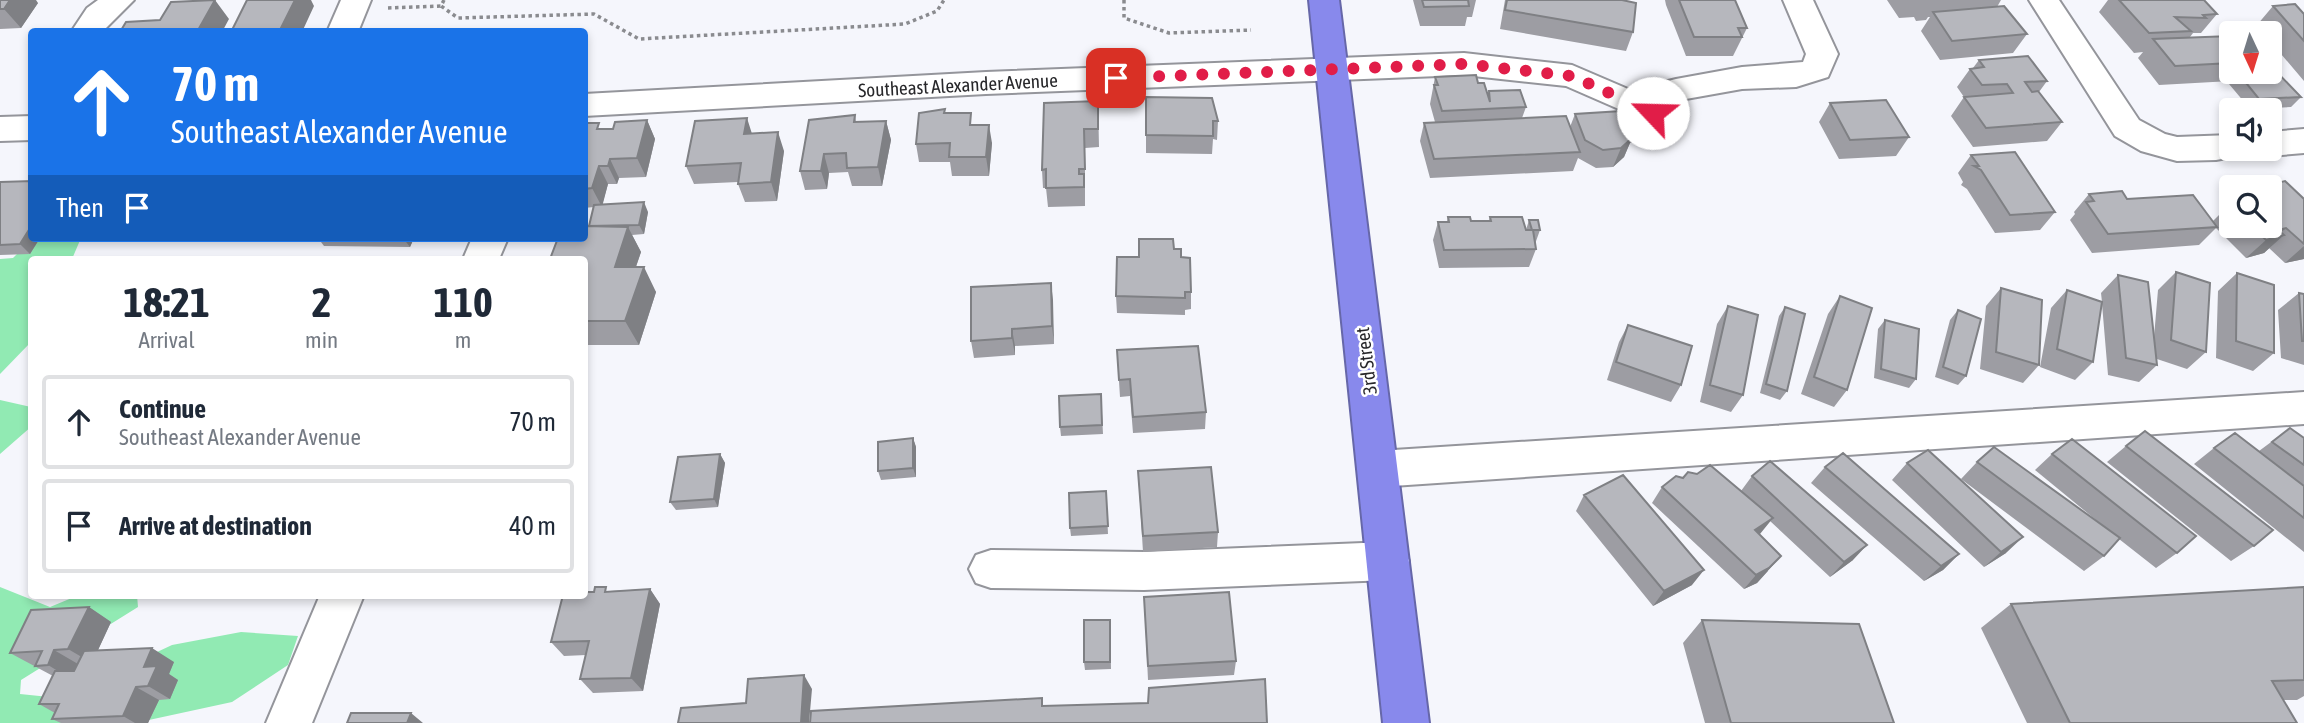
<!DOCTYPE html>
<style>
:root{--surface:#fff;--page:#f2f2f3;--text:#1f2937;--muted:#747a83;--line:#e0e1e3}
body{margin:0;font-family:"Asap Condensed",sans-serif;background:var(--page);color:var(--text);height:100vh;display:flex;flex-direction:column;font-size:26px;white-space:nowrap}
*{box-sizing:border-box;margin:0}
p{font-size:23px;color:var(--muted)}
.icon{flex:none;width:38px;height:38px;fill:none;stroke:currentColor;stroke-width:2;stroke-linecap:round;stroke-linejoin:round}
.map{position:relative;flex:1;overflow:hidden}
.panel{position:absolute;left:28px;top:256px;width:560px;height:343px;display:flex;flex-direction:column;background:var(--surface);border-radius:7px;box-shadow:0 4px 10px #0003}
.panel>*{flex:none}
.guide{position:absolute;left:28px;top:28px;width:560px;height:214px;border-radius:7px;box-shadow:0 4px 10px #0003;background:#1a73e8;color:#fff;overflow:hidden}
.needle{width:46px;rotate:176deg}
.buttons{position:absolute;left:2219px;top:21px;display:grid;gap:14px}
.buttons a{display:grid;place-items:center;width:63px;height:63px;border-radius:7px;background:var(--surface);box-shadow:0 4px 10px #0003;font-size:35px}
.pin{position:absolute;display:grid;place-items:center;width:60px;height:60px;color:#fff;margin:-30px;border-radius:14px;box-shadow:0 4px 10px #0006}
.me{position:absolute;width:77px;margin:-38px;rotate:294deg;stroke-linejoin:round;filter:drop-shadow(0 0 5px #0008)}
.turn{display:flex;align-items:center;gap:24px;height:147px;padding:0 28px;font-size:32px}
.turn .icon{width:91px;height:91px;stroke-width:2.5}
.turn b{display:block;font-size:49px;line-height:60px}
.then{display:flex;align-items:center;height:66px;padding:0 28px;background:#0003;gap:14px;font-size:26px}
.eta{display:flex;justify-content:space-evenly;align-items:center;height:119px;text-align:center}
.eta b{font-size:42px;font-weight:700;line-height:49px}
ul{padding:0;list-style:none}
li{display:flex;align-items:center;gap:21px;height:94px;margin:0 14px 10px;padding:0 14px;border:4px solid var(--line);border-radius:7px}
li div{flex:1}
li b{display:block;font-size:26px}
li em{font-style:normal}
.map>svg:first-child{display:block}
</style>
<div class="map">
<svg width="2304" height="723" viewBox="0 0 2304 723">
<rect width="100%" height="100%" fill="#f5f6fc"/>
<path fill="#91eab3" d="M33,238H81L72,259H32L31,342L0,374V259L13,258Z
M0,400L31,407L32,426L0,454Z
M0,587L50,607L79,595H137L138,607L21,680L20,694L59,698L172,645L241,632L298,636L288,665L232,702L135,723H0Z"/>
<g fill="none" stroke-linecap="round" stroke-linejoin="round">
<g stroke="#94959b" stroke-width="4">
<path id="minor" d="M98,0H134L102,32H71L87,8Z
M341,0H371L358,32H327Z
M1783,0H1813L1838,54L1828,77L1796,87L1742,89L1686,99L1665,121L1653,124L1566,86L1464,75L986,94L584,116V94L986,72L1464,53L1572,65L1649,98L1664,82L1676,79L1742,67L1803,62L1806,54Z
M2029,0H2059L2139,120L2165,134L2177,137L2231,135V149H2247L2243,155L2216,160L2177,161L2141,151L2115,136Z
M32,116V140L0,141V117Z
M2304,129V153L2270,156L2256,149H2270V132Z
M472,238H508L499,259H463Z
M2304,392V424L1378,487L1364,481L1358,469L1364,457L1378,451Z
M1388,542L1403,547L1409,561L1403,575L1388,580L1144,590L991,588L976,583L969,569L976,555L991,550L1144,552Z
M320,595H364L312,723H266Z"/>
</g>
<g stroke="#6667a8" stroke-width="4">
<path id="highway" d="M1309,0H1339L1429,723H1383Z"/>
</g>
<path stroke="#8a8b8f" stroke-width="3.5" stroke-dasharray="3.5 3.5" stroke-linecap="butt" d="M444,0L441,6L458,18L594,14L639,39L905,24L937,11L944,0
M1124,0V18L1169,33L1251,30
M388,8L441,6"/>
<use href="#minor" fill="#fff" fill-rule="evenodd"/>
<use href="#highway" fill="#8889ec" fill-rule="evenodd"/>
</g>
<path fill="#9d9da3" d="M0,0L38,3L21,28L0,29Z
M1413,0H1476L1472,17H1467L1465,26H1420Z
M1505,0H1622L1633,32L1626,51L1500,29Z
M1665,0H1735L1747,28L1733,56H1686L1666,5Z
M1887,0H2001L1997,7L2027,34L2013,53L1940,60L1921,31L1930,17H1928L1926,20L1916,21L1914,17L1899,18Z
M2108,0H2204L2217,14L2201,33H2193L2190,37H2186L2185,38L2231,36V72H2247L2246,73L2252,72H2270L2301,97L2291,107L2250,109L2229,84L2231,81L2159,85L2138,58L2143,52L2134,53L2099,12Z
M2273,6L2304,14V81L2270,41V33H2264L2257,25Z
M1979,60L2047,81L2039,92L2062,122L2047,141L1973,147L1951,116L1964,97L1957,87L1970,69L1973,68Z
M1435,77L1478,83L1488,95L1489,91L1526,107L1522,118L1570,127L1575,114L1675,121L1667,140L1630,143L1624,157L1613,167L1596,168L1578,158L1573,171L1430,178L1420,141L1424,123L1435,122L1430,104Z
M1146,97L1218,121L1217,140L1213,139L1212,154L1146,153Z
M1098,101L1099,147L1085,148V206L1048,207L1046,188H1043L1042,170Z
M1830,103L1909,137L1896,156L1839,159L1819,122Z
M946,113L973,125L992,143L989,176H952L950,162H919L916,144Z
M855,115L856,122L886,121L891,140L882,186H852L848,172L829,173L827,189L805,190L800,171Z
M647,120L655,139L646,177L619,178L617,184H608L602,205L648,212L644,234L632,235L641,252L636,267L656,292L639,345H584V259L589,226L594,207L584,208V123L602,129H613Z
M752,134L784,151L777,201L745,202L738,184V182L694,184L686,166Z
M1971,155L2055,212L2040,230L1995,233L1967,189L1961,185L1963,182L1958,173Z
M0,182L32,238H40L30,254L0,255Z
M2089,194L2127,199L2213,221L2229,205L2231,204V226H2270L2304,199V259L2285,263L2269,248L2264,253L2246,258L2216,228L2199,245L2092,253L2070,220L2075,214L2074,212Z
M1448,217L1471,221H1489L1490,217L1526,230L1529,220L1540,230L1535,244L1536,249L1529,267L1439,268L1433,240L1438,222H1447Z
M318,238H414L410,247L324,246Z
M1174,249L1181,257L1191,292V309L1185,310V315L1117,313L1116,296L1139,257Z
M2176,272L2206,352L2187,369L2157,359V365L2139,382L2108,375L2102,304L2093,362L2075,380L2040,367L2051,308L2067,290L2102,302L2101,293L2118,275L2154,337L2158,290Z
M2237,273L2274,353L2253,371L2216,358L2218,291Z
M1051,283L1054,344L1015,346V355L974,358L971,341Z
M2001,288L2039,365L2023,383L1980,369L1986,306Z
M2299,293L2304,294V365L2281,358L2278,310Z
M1840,296L1847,390L1834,407L1801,394L1828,314Z
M1728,306L1743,395L1731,412L1700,402L1717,324Z
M1785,307L1787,391L1780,400L1760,393L1779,316Z
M1958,310L1966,376L1958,385L1935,377L1950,320Z
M1885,320L1916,379L1909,388L1874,378L1878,329Z
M1628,325L1681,385L1671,402L1607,380L1619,342Z
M1117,350L1206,412L1205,429L1133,433L1130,396L1120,397Z
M1101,394L1103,434L1061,436L1060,427Z
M2290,428L2304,438V552L2194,464L2214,448L2259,451Z
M913,438L916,447V477L881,480L878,471Z
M2126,446L2254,546L2231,561L2107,462Z
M720,454L725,463L718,507L676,510L670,502Z
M2052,454L2177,553L2156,568L2119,539L2104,556L2084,571L1961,479L1977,462L2107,529L2035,470Z
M1907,463L2006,553L1984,567L1892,480Z
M1825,467L1959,554L1943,570L1924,581L1811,483Z
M1138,471L1218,532L1217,547L1143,552Z
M1697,474L1741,491L1752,476L1853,560L1830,577L1770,521L1759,534L1768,571L1757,583L1744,589L1652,503L1662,487Z
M1106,491L1108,534L1071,536L1070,528Z
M1584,495L1692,585L1653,606L1576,511Z
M2304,587V696L2297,700H2283L2297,723H2027L1981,628L2011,604Z
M650,589L660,604L643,691L593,693L580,679L586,655L564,656L551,642L563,595H492H584L610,591Z
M1144,597L1236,661L1234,675L1148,680Z
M89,607L111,622L98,650L174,662L169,674L178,680L170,699L159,700L148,723H61L52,719L55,713L39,704L53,676L10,653Z
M1110,620L1111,669L1085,670L1084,662Z
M1702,620L1894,723H1705L1683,643Z"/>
<path fill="#7f8084" d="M10,0H36L38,3L21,28L4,9Z
M215,0L229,19L222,32H197Z
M295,0H311L314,6L302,32H279Z
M747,118L753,137L744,134Z
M647,120L655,139L646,177L637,158Z
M886,121L891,140L882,186L878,167Z
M989,125L992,143L989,176L986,157Z
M778,132L784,151L777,201L771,182Z
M1632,138L1624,157L1613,167L1621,148Z
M824,154L829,173L827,189L821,171Z
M610,159L619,178L617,184L608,166Z
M599,166L608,184L602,207L592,188Z
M644,202L648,212L644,234L639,225Z
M32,225V238H40L30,254L20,244Z
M628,227L641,252L627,292L615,267Z
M2286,228L2276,237L2284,235L2264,253L2246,258L2266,240L2278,230Z
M403,238H414L410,247Z
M2304,246V259L2285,263Z
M644,267L656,292L639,345L625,321Z
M1051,283L1053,300L1054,344L1052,326Z
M1012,329L1015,346V355L1012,338Z
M913,438L916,447V477L913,468Z
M720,454L725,463L718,507L714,499Z
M1773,518L1760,534L1743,545L1755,530Z
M2023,537L2006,553L1984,567L2001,552Z
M1867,545L1853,560L1830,577L1844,562Z
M1959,554L1943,570L1924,581L1941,566Z
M1781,556L1757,583L1744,589L1756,575Z
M1704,570L1692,585L1653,606L1664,591Z
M650,589L660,604L643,691L631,678Z
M89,607L111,622L92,663L68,649Z
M152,648L174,662L169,674L178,680L170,699L148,686L144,667Z
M54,650L78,664L71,679L48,665Z
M804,675L812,689L809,723H801Z
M136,687L159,700L148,723H135L123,716Z
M411,713L423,723H407Z"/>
<path fill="#b6b7bd" stroke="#7f8084" stroke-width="2" d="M0,0H10L4,9H0Z
M215,0L197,32H120L126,22L160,20L171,2Z
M247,0H295L279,32H231Z
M1422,0H1468L1469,6L1424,7Z
M1507,0H1622L1636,3L1633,32L1505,10Z
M1679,0H1735L1747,28H1738L1742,37H1694Z
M2119,0H2204L2217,14L2203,15L2206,18L2175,17L2191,31L2149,33Z
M2295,4L2304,14V41L2273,6Z
M2004,6L2027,34L1952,41L1933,12Z
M2231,36V63L2175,66L2153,39Z
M2028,56L2047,81L2025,82L2032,92L2038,91L2062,122L1986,128L1964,97L2013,93L2007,84L1982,85L1970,69L1984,67L1979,60Z
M2270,65L2301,97L2259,99L2238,73L2270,72Z
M1476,75L1478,83H1484L1490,102L1489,91L1520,90L1526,107L1442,111L1434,85H1438L1435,77Z
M1146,97L1212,98L1218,121H1213V136L1146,135Z
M1886,100L1909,137L1850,140L1830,103Z
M1098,101V129H1084L1085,169H1079V174H1084V187L1046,188V169L1042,170L1044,103Z
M1669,108L1675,121L1626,125L1632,138L1621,148L1603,150L1585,140L1575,114Z
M945,109L944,113H971L970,125H989L986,157H949L950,143L916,144L919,113Z
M855,115L854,122L886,121L878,167L847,168L846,153L824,154L821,171H800L809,120Z
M1566,116L1580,152L1434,159L1424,123Z
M747,118L744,134L778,132L771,182L738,184L741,163L686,166L695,121Z
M647,120L637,158L610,159L608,166H599L592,188L584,189V123H599L597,129H613L615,122Z
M2015,152L2055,212L2010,215L1981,170L1974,166H1979L1971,155Z
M32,181V225L20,244L0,245V182Z
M2285,181L2304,199V244L2286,228L2278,230L2284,235L2266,240L2251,226H2270V187H2261Z
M2122,191L2127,199L2193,195L2217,227L2108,234L2086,202L2094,201L2089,194Z
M644,202L639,225L589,226L594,205Z
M1448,217H1470L1471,221H1491L1490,217H1522L1526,230H1532L1529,220H1538L1540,230H1533L1536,249L1444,250L1438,222H1449Z
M584,226L628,227L615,267H644L625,321H584V259H550L558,238H584Z
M1139,239H1173L1174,249H1181V257L1190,258L1191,292H1185V298L1116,296L1117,257H1139Z
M2176,272L2210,283L2206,352L2171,340Z
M2237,273L2274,285V353L2236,341Z
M2118,275L2148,282L2157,365L2126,358Z
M1051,283L1052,326L1012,329V338L971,341V287Z
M2001,288L2042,300L2039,365L1996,352Z
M2067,290L2102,302L2093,362L2057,349Z
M2299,293L2304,294V341H2302Z
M1840,296L1872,308L1847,390L1814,377Z
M1728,306L1758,315L1743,395L1710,385Z
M1785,307L1805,314L1787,391L1766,384Z
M1958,310L1981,319L1966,376L1943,367Z
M1885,320L1919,329L1916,379L1881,369Z
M1628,325L1692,346L1681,385L1616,362Z
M1198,346L1206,412L1133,417L1130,379L1119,380L1117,350Z
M1101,394L1102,425L1060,427L1059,396Z
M2290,428L2304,438V465L2272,442Z
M2145,431L2273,530L2254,546L2126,446Z
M2235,433L2304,486V518L2214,448Z
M913,438V468L878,471V442Z
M2072,439L2196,536L2177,553L2052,454Z
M1994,447L2120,538L2104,556L1977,462Z
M1928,450L2023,537L2001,552L1907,463Z
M1843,453L1959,554L1941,566L1825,467Z
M720,454L714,499L670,502L678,457Z
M1770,461L1867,545L1844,562L1752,476Z
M1710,465L1773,518L1755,530L1781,556L1769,568L1756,575L1662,487L1676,476L1683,478L1688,472L1697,474Z
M1211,467L1218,532L1143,536L1138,471Z
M1623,475L1704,570L1664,591L1584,495Z
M1106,491L1108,526L1070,528L1069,493Z
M595,587H606L605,592L650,589L631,678L580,679L589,641L551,642L563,595H584V592H594Z
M2304,587V680L2272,681L2297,723H2070L2011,604Z
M1229,592L1236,661L1148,666L1144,597Z
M89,607L68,649L54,650L48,665L35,666L42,651L10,653L31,610Z
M1084,620H1110V662H1084Z
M1702,620L1859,624L1894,723H1731Z
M152,648L144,667L157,666L148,686L136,687L123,716L52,719L59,704H39L55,671H74L84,651Z
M804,675L801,723H678L681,708L746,703L748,679Z
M1265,679L1267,723H810L811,711L1042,698V706L1148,703L1149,688Z
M351,713H411L407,723H347Z"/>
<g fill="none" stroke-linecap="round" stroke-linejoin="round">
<path stroke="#e11d48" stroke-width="12" stroke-dasharray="0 21.6" d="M1116,78L1464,64L1572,76L1653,113"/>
</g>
<g text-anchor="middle" stroke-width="5" stroke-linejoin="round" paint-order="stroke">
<g font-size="19" fill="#27272a" stroke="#fff">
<text transform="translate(958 85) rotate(-3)" y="7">Southeast Alexander Avenue</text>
<text transform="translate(1366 361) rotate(-97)" y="7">3rd Street</text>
</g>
</g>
</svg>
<div class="buttons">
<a><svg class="needle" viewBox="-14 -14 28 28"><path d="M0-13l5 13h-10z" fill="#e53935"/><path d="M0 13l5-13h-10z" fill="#747a83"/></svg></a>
<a><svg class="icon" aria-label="sound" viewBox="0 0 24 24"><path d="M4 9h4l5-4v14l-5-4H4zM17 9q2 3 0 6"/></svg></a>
<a><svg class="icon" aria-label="search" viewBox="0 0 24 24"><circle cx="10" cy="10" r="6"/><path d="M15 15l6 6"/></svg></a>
</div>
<div class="pin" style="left:1116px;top:78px;background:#d93025"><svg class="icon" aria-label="arrive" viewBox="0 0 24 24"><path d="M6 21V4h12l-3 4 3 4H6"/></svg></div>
<svg class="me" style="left:1653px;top:113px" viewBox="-20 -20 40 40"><circle r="19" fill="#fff"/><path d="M0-13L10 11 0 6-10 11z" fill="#e11d48"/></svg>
<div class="guide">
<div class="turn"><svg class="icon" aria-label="ahead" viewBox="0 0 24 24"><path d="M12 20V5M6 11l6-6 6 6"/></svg><div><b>70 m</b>Southeast Alexander Avenue</div></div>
<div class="then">Then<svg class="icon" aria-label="arrive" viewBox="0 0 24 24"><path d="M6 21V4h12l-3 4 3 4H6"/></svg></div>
</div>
<section class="panel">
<div class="eta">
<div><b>18:21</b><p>Arrival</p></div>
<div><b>2</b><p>min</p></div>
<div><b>110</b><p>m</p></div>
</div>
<ul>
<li><svg class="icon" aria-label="ahead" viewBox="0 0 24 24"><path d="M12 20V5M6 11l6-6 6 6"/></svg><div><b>Continue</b><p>Southeast Alexander Avenue</p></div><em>70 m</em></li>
<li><svg class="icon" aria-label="arrive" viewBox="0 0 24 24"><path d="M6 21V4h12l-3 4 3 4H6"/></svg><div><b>Arrive at destination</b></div><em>40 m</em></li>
</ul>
</section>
</div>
